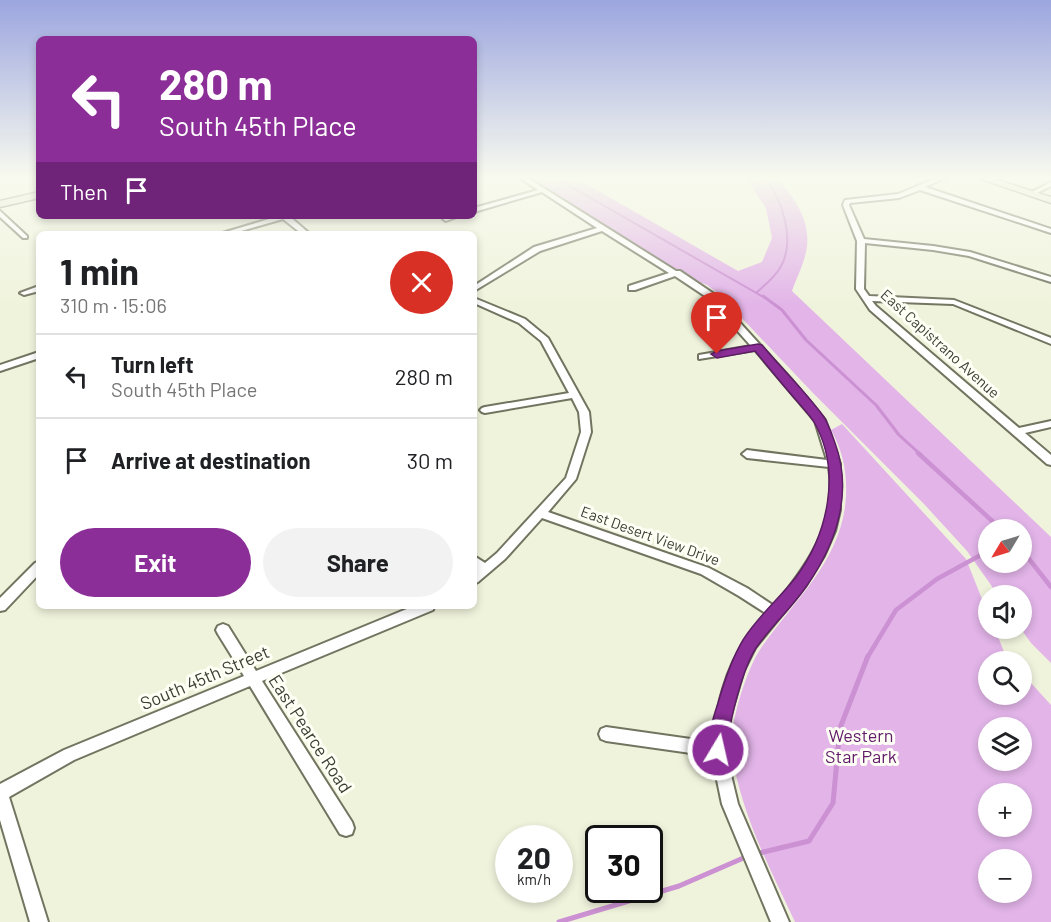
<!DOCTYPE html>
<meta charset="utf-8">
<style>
:root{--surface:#fff;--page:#f2f2f2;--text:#202124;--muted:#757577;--line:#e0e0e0;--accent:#8c2e98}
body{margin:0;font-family:Barlow,sans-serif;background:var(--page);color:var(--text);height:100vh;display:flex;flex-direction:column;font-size:22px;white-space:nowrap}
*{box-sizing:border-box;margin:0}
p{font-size:20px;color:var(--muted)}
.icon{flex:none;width:33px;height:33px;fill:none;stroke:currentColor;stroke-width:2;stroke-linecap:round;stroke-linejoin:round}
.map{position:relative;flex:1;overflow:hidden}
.side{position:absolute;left:36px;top:231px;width:441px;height:378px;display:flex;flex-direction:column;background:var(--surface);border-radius:9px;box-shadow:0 3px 9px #0003}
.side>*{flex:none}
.hud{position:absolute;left:36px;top:36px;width:441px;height:183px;border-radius:9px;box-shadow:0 3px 9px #0003;background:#8c2e98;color:#fff;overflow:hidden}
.needle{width:39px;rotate:232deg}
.tools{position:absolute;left:978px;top:519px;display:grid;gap:12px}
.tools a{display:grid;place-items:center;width:54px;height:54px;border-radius:50%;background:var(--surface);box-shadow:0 3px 9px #0003;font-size:30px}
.speed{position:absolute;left:495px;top:825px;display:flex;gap:12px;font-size:30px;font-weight:700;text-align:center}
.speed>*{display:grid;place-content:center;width:78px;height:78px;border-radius:50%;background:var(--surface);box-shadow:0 3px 9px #0003;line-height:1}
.speed small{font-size:15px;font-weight:400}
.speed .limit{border:3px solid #111;border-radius:9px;background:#fff;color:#111}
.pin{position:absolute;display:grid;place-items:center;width:51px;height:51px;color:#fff;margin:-62px -26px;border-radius:50% 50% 50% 0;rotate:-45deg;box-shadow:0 0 6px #0007}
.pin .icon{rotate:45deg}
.me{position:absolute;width:66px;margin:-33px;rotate:9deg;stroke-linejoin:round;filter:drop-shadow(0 0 4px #0008)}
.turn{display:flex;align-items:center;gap:21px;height:126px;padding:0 24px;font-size:27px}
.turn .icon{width:78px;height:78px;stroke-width:2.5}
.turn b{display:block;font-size:42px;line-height:51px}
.then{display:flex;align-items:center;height:57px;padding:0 24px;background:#0003;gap:12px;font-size:22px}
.round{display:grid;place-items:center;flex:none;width:63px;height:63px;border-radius:32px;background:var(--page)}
.overview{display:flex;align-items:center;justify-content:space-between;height:102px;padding:0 24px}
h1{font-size:36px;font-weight:700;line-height:45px}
.button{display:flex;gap:12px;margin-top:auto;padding:12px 24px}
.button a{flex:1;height:69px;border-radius:36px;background:var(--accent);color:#fff;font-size:24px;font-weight:700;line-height:69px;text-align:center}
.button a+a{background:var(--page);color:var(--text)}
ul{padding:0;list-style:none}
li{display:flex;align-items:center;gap:18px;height:84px;padding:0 24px;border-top:2px solid var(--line)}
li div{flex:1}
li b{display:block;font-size:22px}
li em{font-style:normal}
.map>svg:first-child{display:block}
</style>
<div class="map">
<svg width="1051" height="922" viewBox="0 0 1051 922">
<rect width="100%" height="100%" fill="#f0f3dc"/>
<path fill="#e2b4e8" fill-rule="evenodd" d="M522,177H574L738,271L762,262L772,238L766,208L745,177H776C796,198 814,226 805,256C802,268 796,279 792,291L1051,537V663L1031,643L1021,629L1022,596L998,595L967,551L924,504L813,393L719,294L707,285L677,273ZM988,530H1022V562H988Z
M842,424L966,559L988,614V628L995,629L1006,657L1011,661L988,662V694H1022V673L1051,705V922H795C773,875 749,829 737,779C735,770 731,761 731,752C729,726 746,670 761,648C795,599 843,559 846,496C847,472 843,451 831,430ZM988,728H1022V760H988ZM988,794H1022V826H988ZM988,860H1022V892H988Z"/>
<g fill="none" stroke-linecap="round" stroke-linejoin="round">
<path stroke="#cb91d2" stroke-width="2" d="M554,177L765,298
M757,292C765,285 774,278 780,268C796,242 783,198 763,177"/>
<path stroke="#cb91d2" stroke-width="3" d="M763,296L782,310L806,340L876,405L899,435L920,454"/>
<path stroke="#cb91d2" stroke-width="4.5" d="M918,453L1002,530
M1022,550L1051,587
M867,658L896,610L937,579L988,551"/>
<path stroke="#cb91d2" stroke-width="5" d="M755,854L809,841L833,803L840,728L868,656
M559,922L679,886L748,856"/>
<g stroke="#727460" stroke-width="4">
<path id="minor" d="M519,177H526L676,271H680L714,294L791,379L825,420L840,464V510L835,531L824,556L806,585L755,648L744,670L730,717L725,750L738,804L789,922H771L722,804L712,756L606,741L601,739L599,734L601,729L606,727L712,742C717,707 725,669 746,640C752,631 760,623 767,614L739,596L701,574L542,518L505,559L478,582L474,584V572L476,570L474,568V556L485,563L497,553L566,478L581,432L579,412L572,398L485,413L482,412L480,410L482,408L485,407L569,393L541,341L519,323L474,303V298L525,319L548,338L589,412L591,432L576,479L548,512L709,568L747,588L774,606C808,565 838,523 829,467L747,458L742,454L747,450L827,460L815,421L755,350L699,359V355L751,346L708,298L675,276L635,290H629V286L669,273L602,231L540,251L474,291V286L534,247L597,228L542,192L474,212V208L538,190Z
M939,177H947L925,187L1051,229V233L920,190L899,198L850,203L849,205L864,239L933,246L970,252L1051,277V282L969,256L933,250L865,243L864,289L869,296L954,300L1051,338V344L953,304L872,301L876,306L1019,428L1051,421V427L1025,433L1051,455V465L1047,464L870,310L856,289L857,241L843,205L845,200L898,194Z
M1051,182V186L1033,195L1028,194Z
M0,211L27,236V238H23L0,217Z
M279,216H289L310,234H302L283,219L231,234H219Z
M449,216H459L446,221L443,219Z
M39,286V291L24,295L20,293Z
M39,352V358L0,371V365Z
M39,561V574L5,610L0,611V598L35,563Z
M414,606H434L433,610L262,681L352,822L354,828L352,834L346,836L340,834L250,686L74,760L9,797L48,922H30L0,820V784L64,750L244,676L218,634L216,630L218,626L223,624L228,626L256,671Z"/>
</g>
<g stroke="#727460" stroke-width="3">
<path id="secondary" d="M975,177H988L1051,197V203Z
M39,192V198L0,207V201Z"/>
</g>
<use href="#minor" fill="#fff" fill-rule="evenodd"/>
<use href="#secondary" fill="#e5e7d1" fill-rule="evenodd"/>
</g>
<linearGradient id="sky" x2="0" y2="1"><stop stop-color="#9ca6df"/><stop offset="0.58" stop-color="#f8faef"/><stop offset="1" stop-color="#f8faef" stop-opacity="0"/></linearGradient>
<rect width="1051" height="306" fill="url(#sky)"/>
<path fill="#8c2e98" stroke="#5b1e63" stroke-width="1.5" d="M758,344L762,345C782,369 806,392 824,417C829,425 832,435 835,443C853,492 837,542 808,584C793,607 772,625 756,648C744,667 737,695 732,717C729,730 730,744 725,757L718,760L711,757C705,742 713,718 718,703C724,682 731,660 743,640C757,617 780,598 796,577C828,534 842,471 814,422C809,414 802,407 796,400C782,384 769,368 755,351L717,358L711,354L717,351Z"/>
<g text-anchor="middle" stroke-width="6" stroke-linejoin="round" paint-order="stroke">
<g font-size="15" fill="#3c3d34" stroke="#fefff5">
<text transform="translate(940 344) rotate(42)" y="5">East Capistrano Avenue</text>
<text transform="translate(650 536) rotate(20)" y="5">East Desert View Drive</text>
</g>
<g font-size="18" fill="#3c3d34" stroke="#fefff5">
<text transform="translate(205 678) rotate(-23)" y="6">South 45th Street</text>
<text transform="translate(310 734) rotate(57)" y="6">East Pearce Road</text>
</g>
<g font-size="18" fill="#601a69" stroke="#fefff5">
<text x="861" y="742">Western<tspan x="861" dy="21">Star Park</tspan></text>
</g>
</g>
</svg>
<div class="tools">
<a><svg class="needle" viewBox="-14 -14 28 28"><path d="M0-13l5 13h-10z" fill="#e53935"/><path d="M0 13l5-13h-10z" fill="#757577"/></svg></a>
<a><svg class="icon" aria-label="sound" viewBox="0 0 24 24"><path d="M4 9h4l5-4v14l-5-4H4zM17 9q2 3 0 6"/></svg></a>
<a><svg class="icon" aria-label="search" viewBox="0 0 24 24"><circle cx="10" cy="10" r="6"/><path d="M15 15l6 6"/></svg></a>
<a><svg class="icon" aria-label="layers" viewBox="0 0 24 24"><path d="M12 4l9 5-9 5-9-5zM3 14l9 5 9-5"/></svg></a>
<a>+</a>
<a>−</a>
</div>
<div class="speed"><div>20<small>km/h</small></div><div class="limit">30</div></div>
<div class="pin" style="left:717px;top:354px;background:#d93025"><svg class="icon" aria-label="arrive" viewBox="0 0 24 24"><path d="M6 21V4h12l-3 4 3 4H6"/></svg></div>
<svg class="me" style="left:718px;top:750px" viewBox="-20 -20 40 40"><circle r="17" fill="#8c2e98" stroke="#fff" stroke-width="3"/><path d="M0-11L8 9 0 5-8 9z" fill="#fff"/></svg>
<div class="hud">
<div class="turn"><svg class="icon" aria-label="left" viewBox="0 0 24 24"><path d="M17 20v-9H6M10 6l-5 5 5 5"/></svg><div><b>280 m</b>South 45th Place</div></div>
<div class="then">Then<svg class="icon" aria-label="arrive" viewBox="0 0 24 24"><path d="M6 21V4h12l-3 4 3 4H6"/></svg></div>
</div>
<section class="side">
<div class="overview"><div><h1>1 min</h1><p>310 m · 15:06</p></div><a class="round" style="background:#d93025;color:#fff"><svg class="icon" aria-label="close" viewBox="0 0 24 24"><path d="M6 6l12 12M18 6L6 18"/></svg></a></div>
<ul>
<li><svg class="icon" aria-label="left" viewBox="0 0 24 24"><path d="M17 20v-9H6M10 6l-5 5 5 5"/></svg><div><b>Turn left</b><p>South 45th Place</p></div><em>280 m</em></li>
<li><svg class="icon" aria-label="arrive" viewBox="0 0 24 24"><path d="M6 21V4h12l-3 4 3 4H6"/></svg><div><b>Arrive at destination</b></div><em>30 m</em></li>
</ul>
<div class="button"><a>Exit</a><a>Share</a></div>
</section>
</div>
